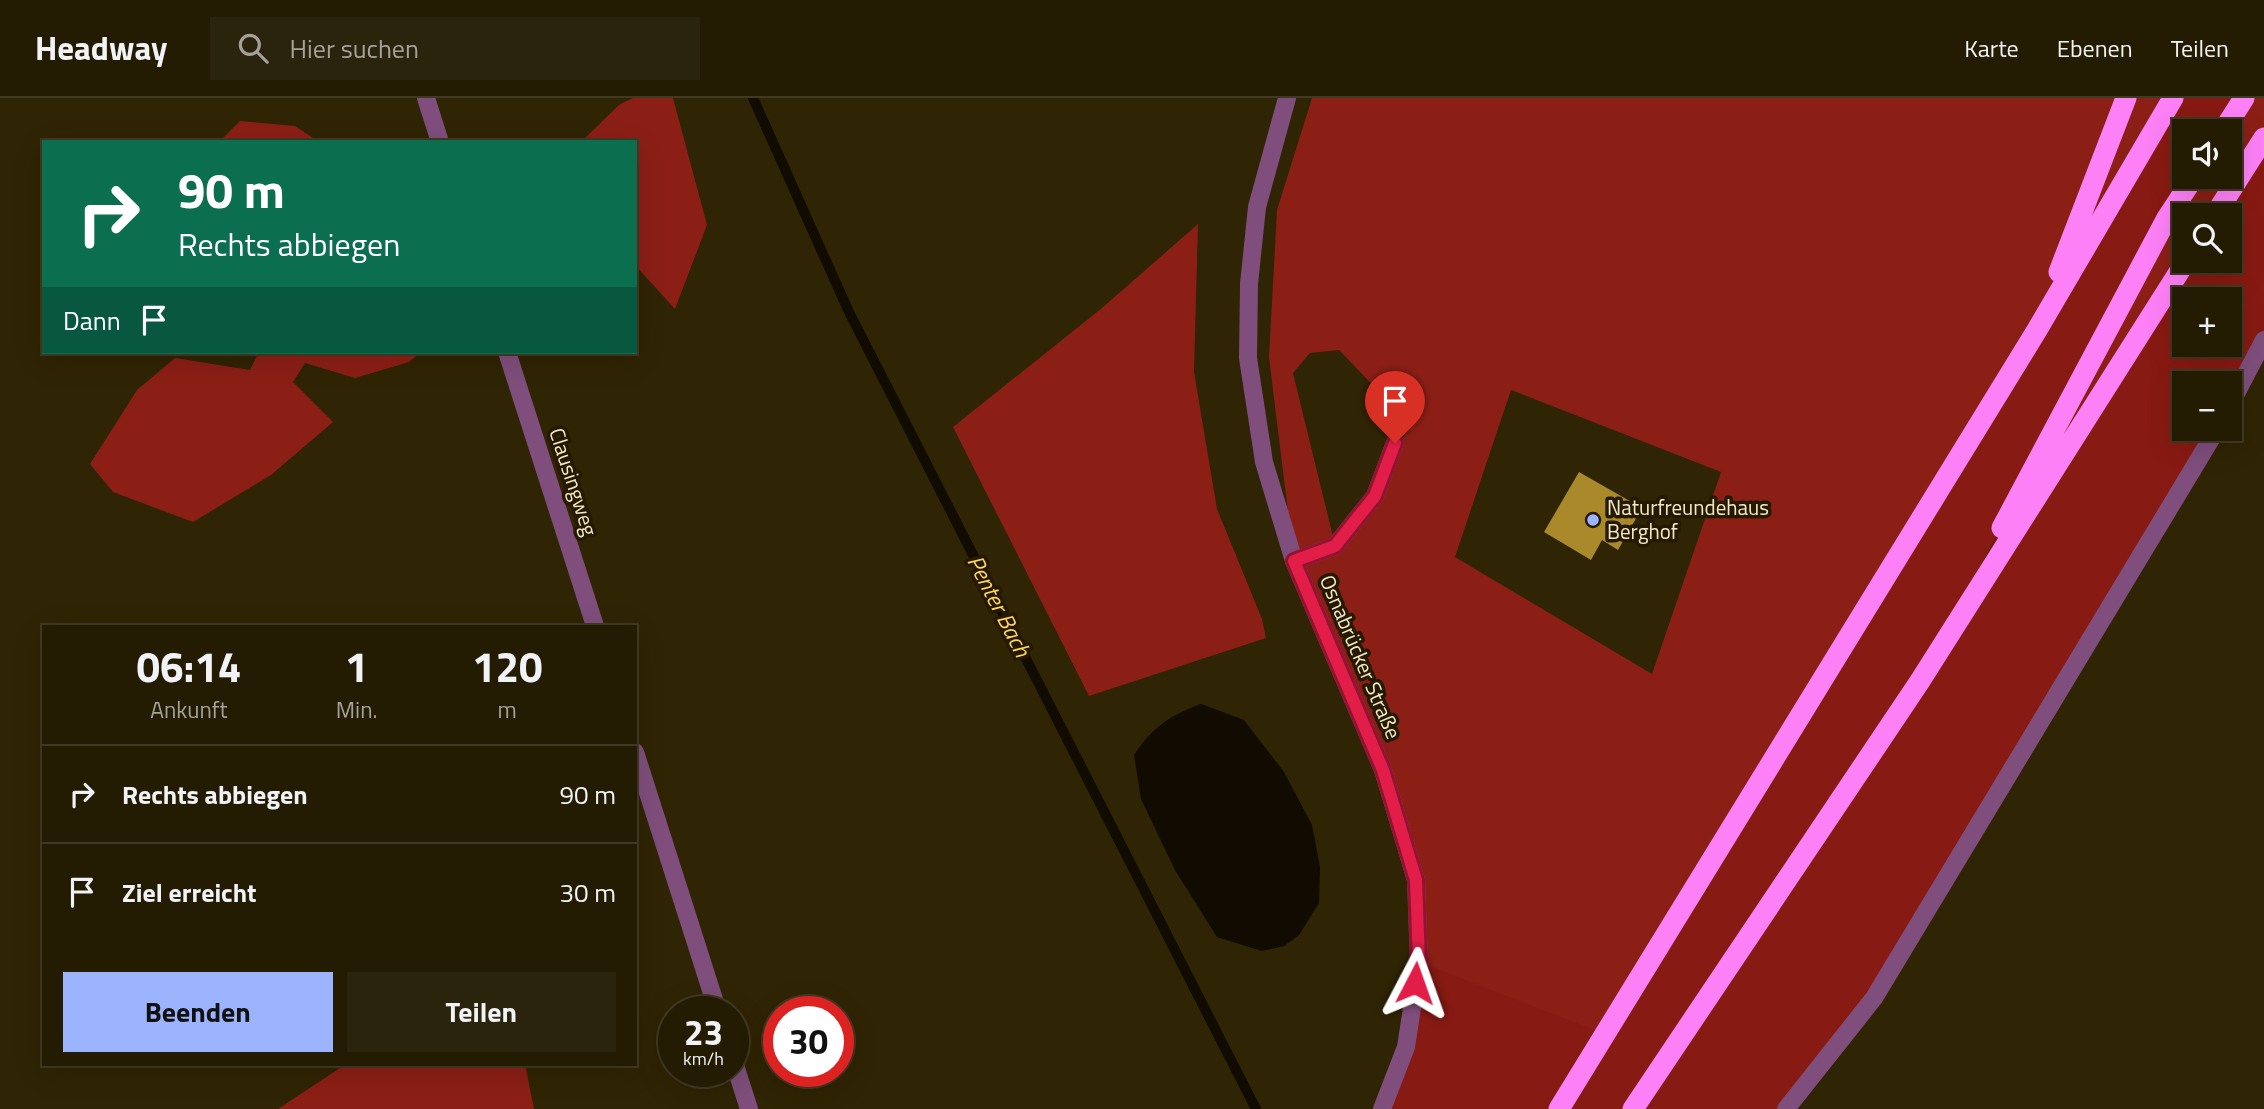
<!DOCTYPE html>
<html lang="de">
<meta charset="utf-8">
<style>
:root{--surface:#231b02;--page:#2b240c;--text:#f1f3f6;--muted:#a3a199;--line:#403924;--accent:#9cb4fd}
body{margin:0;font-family:"Titillium Web",sans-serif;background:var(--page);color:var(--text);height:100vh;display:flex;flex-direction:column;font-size:26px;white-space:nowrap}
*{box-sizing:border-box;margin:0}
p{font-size:23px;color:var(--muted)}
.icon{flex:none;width:38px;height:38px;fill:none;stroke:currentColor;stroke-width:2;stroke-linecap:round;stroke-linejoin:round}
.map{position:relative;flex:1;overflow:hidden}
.sheet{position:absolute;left:42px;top:527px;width:595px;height:441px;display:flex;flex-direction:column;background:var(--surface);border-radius:0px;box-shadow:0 7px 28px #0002,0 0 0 2px var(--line)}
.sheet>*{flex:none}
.top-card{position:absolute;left:42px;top:42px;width:595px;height:214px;border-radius:0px;box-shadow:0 7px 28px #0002,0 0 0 2px var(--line);background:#0b6e4f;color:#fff;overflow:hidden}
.controls{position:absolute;left:2172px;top:21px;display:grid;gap:14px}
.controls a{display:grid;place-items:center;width:70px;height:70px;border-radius:0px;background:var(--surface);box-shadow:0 7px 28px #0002,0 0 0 2px var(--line);font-size:35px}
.speed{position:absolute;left:658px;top:898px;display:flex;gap:14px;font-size:35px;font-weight:700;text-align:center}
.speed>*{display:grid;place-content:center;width:91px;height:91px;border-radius:50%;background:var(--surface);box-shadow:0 7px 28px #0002,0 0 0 2px var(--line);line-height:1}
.speed small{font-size:18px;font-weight:400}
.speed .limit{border:10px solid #d22;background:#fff;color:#111}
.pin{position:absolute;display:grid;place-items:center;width:60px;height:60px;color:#fff;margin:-72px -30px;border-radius:50% 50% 50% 0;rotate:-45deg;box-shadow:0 0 7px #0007}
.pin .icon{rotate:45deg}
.me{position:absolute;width:77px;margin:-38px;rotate:4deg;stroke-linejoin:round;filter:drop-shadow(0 0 5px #0008)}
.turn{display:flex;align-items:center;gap:24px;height:147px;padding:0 21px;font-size:32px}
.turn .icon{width:91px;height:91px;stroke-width:2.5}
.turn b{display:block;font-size:49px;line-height:60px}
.then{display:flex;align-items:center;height:66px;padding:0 21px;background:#0003;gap:14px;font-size:26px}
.eta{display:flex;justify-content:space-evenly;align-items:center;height:119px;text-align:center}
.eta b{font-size:42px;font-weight:700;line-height:49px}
.primary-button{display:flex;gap:14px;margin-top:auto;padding:14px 21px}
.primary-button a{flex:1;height:80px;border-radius:0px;background:var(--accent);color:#111;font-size:28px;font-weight:700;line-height:80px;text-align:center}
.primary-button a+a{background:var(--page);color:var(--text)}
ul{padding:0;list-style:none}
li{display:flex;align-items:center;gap:21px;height:98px;padding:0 21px;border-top:2px solid var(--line)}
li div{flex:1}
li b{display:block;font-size:26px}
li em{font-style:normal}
header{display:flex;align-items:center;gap:42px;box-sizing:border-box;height:98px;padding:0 35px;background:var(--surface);border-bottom:2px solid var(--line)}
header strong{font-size:33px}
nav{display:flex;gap:38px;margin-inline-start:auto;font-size:24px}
.search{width:490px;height:63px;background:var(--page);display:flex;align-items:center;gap:18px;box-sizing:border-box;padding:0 24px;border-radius:0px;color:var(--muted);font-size:26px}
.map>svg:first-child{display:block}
</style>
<header>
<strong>Headway</strong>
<div class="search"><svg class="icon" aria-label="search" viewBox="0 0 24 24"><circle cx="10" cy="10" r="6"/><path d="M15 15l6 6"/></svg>Hier suchen</div>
<nav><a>Karte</a><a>Ebenen</a><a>Teilen</a></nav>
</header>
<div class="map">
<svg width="2264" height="1011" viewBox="0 0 2264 1011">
<rect width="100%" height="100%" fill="#2f2403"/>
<path fill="#871a12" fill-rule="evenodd" d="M2173,0H2244L2223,33H2184V79L2167,120L1926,570L2186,163H2230V117H2215L2264,40V242L2230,307V285H2184V331H2217L1874,900L1786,1011H1382L1419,864ZM2184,201H2230V247H2184Z"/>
<path fill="#8b1f16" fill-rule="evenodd" d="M633,0H673L707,127L675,211L635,167V44H581L620,6Z
M1312,0H2173L1605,936L1419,864L1416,782L1294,463L1269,259L1277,112ZM1339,252L1411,327L1335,447L1293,275L1310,255ZM1511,292L1721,374L1652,576L1455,459Z
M2244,0H2264V40L2215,117H2184V163L1920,583L2167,120L2194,79H2230V33Z
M240,23L295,28L319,44H219Z
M1198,126L1194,274L1217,411L1262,521L1266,540L1089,598L953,329L1102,210Z
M259,254H421L409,264L355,280L305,265L293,284L333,324L271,377L193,424L113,394L90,366L137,292L175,260L250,272Z
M346,966H525L534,1011H278Z"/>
<path fill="#110b01" d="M1201,606L1244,622L1284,674L1312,727L1320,769L1319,805L1299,837L1284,848L1262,853L1217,839L1175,772L1141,701L1134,657C1152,629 1171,617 1201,606Z"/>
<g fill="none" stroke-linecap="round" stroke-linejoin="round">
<path stroke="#110b01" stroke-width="10" d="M753,0L849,214L1256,1011"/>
</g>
<path fill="#a98929" d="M1579,374L1642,410L1618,452L1602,442L1591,462L1544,434Z"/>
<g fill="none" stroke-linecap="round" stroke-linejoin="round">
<path stroke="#7f4e7c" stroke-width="18" d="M2230,307L2264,242
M1294,463L1335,448L1375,398L1395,345
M1786,1011L1874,900L2217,331"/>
<path stroke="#7f4e7c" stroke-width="18" d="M426,0L440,44
M1287,0L1257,109L1249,186L1248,260L1264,364L1294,463L1383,672L1416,782L1419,864L1406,949L1382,1011
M507,254L595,528
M635,654L718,914
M733,961L749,1011"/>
<path stroke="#fd80f6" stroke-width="21" d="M2223,33L2244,0
M2215,117L2264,40
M2059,174L2126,0
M2002,430L2167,120L2194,79
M1559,1011L2037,232L2173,0
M1633,1011L1920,583L2186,163"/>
</g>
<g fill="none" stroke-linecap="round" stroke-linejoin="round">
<g stroke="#92132f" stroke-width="18">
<path id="route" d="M1395,345L1375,398L1335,448L1294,463L1383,672L1416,782L1419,864L1415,885"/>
</g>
<use href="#route" stroke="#e11d48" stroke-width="12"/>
</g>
<circle fill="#9cb4fd" stroke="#251a00" stroke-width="2.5" cx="1593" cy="422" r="7"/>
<g text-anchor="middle" stroke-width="7" stroke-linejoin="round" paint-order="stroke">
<g font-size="21" fill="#f3e8ca" stroke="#251a00">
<text transform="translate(573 384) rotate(72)" y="7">Clausingweg</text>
<text transform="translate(1360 559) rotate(67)" y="7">Osnabrücker Straße</text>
</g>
<g font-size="21" fill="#f3e8ca" stroke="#251a00" text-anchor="start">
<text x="1607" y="417">Naturfreundehaus<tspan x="1607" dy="24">Berghof</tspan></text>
</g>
<g font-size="23" font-style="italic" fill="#ffd562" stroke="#251a00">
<text transform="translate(999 508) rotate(63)" y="8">Penter Bach</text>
</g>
</g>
</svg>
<div class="controls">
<a><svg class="icon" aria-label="sound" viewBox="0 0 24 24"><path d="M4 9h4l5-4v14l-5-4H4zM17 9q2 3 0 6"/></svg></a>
<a><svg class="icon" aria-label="search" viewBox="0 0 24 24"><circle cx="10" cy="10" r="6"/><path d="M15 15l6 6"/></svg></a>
<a>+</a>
<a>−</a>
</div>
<div class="speed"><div>23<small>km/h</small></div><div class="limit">30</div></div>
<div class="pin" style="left:1395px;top:345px;background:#d93025"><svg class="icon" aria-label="arrive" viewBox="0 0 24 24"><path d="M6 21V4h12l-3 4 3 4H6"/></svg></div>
<svg class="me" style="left:1415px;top:885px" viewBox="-20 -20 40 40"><path d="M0-17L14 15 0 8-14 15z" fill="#e11d48" stroke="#fff" stroke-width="4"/></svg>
<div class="top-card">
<div class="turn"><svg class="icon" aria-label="right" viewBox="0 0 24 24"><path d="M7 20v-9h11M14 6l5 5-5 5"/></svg><div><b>90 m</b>Rechts abbiegen</div></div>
<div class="then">Dann<svg class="icon" aria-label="arrive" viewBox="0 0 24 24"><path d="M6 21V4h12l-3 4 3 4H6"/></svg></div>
</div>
<section class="sheet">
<div class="eta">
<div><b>06:14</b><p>Ankunft</p></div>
<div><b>1</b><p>Min.</p></div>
<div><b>120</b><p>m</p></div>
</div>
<ul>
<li><svg class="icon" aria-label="right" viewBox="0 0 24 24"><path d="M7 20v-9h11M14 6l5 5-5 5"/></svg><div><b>Rechts abbiegen</b></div><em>90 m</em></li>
<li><svg class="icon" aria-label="arrive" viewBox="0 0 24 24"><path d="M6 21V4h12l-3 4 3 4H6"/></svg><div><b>Ziel erreicht</b></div><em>30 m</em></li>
</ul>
<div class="primary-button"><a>Beenden</a><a>Teilen</a></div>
</section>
</div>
